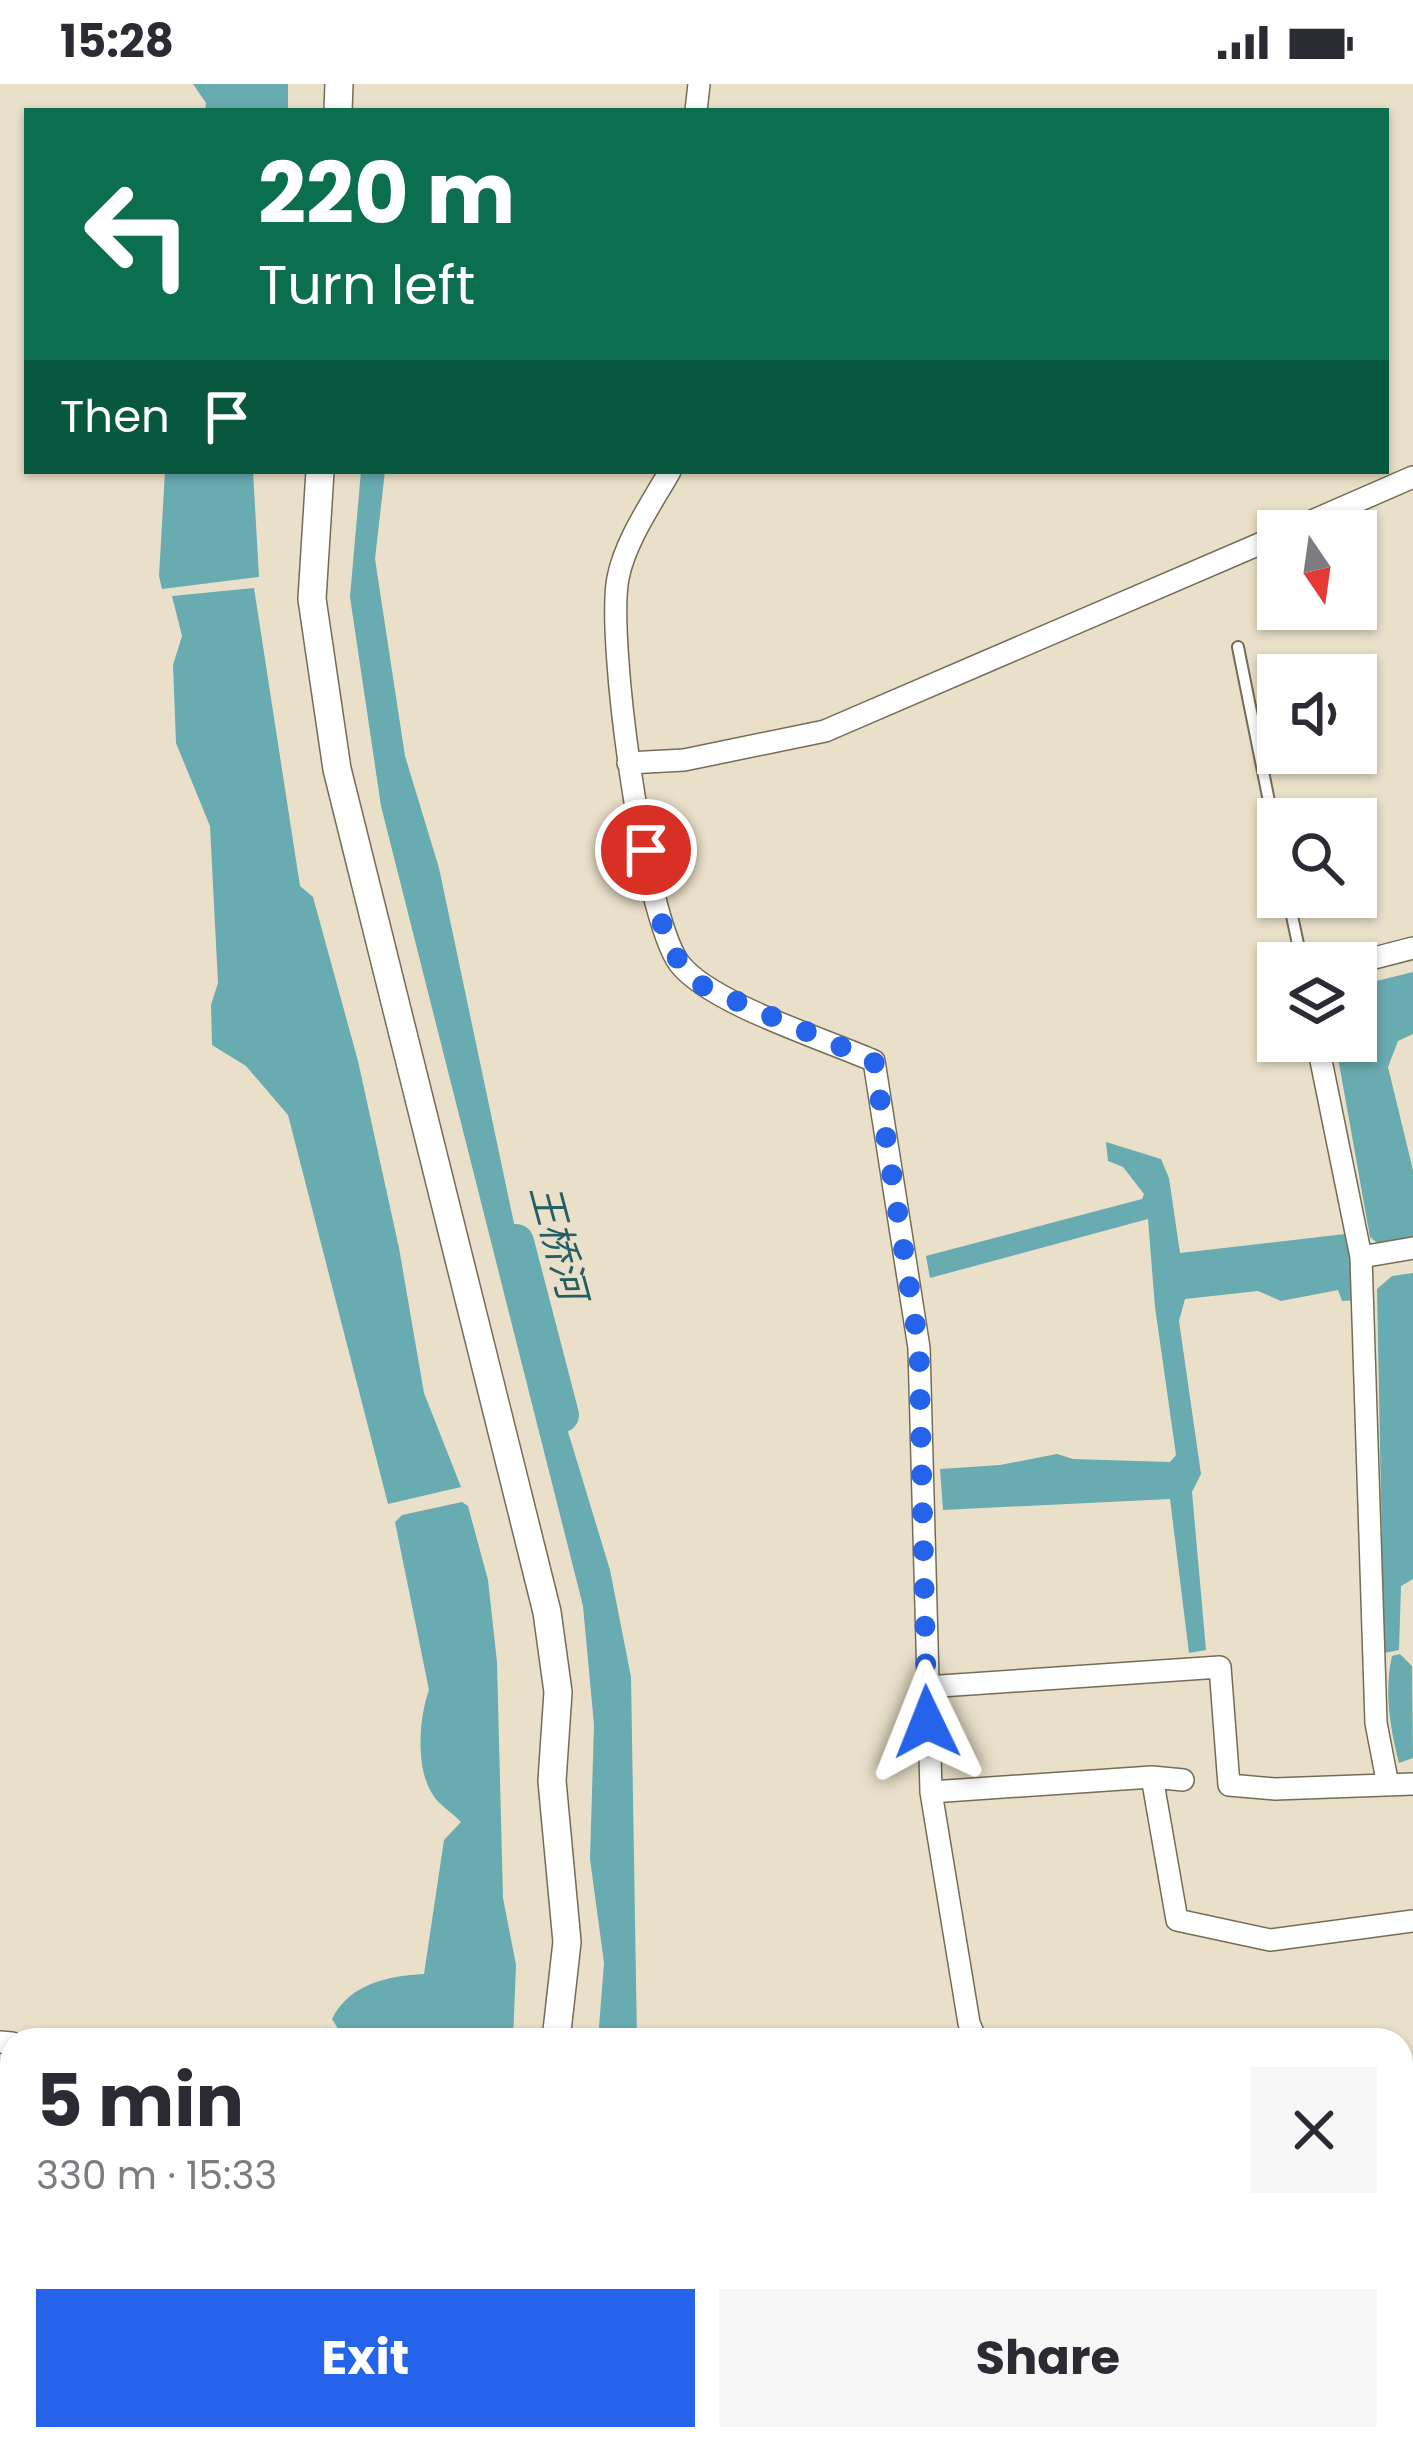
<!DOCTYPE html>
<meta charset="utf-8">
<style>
:root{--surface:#fff;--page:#f7f7f7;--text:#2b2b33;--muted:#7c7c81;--accent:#2563eb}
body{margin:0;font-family:Poppins,"Noto Sans SC",sans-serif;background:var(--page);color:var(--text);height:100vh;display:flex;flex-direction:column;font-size:45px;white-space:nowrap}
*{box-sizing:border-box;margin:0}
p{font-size:39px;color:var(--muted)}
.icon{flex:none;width:66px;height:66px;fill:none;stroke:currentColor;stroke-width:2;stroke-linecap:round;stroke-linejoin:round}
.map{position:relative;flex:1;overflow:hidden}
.details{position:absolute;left:0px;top:1944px;width:1413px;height:423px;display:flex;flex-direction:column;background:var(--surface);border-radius:36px 36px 0 0;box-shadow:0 3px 9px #0004}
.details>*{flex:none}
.banner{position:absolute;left:24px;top:24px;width:1365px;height:366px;border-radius:0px;box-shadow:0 3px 9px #0004;background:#0b6e4f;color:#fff;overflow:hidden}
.needle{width:78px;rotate:167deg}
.controls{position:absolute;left:1257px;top:426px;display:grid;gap:24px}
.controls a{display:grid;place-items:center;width:120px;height:120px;border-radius:0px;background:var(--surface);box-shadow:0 3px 9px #0004;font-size:60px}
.pin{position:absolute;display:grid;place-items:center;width:102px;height:102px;color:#fff;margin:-51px;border:6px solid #fff;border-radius:50%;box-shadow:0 3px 12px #0007}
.me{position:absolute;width:132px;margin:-66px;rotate:358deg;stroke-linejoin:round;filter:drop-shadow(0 0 9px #0008)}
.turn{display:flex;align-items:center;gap:42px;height:252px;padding:0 36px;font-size:54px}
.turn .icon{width:156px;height:156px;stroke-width:2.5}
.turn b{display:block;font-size:84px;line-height:102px}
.then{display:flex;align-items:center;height:114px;padding:0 36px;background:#0003;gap:24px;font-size:45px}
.round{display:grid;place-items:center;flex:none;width:126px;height:126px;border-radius:0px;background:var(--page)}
.headline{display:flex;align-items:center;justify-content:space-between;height:204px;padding:0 36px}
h1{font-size:72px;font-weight:700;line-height:90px}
.primary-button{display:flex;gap:24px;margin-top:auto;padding:24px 36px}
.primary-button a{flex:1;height:138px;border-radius:0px;background:var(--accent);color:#fff;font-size:48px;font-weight:700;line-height:138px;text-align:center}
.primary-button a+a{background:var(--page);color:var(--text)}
.status{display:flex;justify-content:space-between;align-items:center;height:84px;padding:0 60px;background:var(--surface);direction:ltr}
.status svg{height:33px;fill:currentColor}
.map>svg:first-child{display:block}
</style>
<div class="status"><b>15:28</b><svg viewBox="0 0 49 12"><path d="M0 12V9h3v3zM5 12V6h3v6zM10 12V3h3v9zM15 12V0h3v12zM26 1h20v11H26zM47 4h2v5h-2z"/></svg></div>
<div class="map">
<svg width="1413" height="2366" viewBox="0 0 1413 2366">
<rect width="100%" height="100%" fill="#eae0c9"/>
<path fill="#68abb0" d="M193,0H288V27H205L206,19Z
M165,387H253L259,493L162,505L159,492Z
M361,387H385L375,475L405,672L439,784L535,1239L610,1486L631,1593L637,1956H598L604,1879L590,1775L594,1641L583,1522L381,722L350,513Z
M254,504L300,802L313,813L358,977L399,1164L424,1309L461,1403L388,1420L288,1031L246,982L212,961L211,921L218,899L210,742L176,659L173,581L182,552L172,512Z
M1413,888V950L1398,957L1388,983L1413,1086V1157L1382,1163L1370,1153L1335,957H1356V902Z
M1106,1058L1161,1075L1169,1094L1180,1169L1345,1150L1357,1216L1342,1217L1338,1206L1281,1217L1258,1207L1185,1215L1179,1237L1201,1390L1192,1408L1206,1566L1189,1569L1170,1415L943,1426L940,1385L1000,1381L1057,1370L1073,1375L1170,1378L1176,1371L1155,1223L1148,1135L930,1194L926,1172L1142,1115L1144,1110L1123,1083L1108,1077Z
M1413,1189V1495L1401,1502L1399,1566L1384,1569L1377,1205L1392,1192Z
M462,1418L468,1422L488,1496L497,1578L503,1814L516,1881L513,1956H385L342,1951L332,1935C350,1899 389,1892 424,1890L444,1756L461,1738C453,1729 439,1721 433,1711C415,1684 419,1634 429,1606L395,1438L402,1431Z
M1400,1570L1412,1582L1413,1674L1399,1679C1390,1644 1384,1607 1392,1572Z
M0,2043L12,2044V2244L0,2241Z
M1413,2155V2330L1401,2332V2156Z
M914,2355H1281L1224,2366H915Z"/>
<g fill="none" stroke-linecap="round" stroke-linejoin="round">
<path stroke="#68abb0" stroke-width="36" d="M516,1158L561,1331"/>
<g stroke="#756c57" stroke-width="14">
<path id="service" d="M1238,563L1278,762
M1288,813L1302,879"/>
</g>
<g stroke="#756c57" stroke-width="24">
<path id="minor" d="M696,27L699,0
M670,387C652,419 625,457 618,494C606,555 644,831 679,879C709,919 824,955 874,977L919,1264L931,1708L969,1939L976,1956
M1289,447L1413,393
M628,679L684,676L825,647L1278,452
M1355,879L1413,864
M1317,957L1361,1173L1376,1639L1388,1701
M1361,1173L1413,1164
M926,1603L1220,1583L1229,1701L1275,1705L1413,1700
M1152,1693L1177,1836L1270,1856L1413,1837
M931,1708L1152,1693L1183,1696
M0,1958L12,1959"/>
</g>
<g stroke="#756c57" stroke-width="30">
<path id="tertiary" d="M338,27L339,0
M320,387L312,515L337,685L547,1528L558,1608L552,1697L567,1858L556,1956
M1401,2024L1413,2023"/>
</g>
<path stroke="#787263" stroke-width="3" stroke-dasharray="3 9" stroke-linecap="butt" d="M0,2355L90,2366"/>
<use href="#service" stroke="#fff" stroke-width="10"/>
<use href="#minor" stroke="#fff" stroke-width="21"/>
<use href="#tertiary" stroke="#fff" stroke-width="27"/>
</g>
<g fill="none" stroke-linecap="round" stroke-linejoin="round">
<path stroke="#2563eb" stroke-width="21" stroke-dasharray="0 37.8" d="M646,766L665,853L680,879L704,903L874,977L919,1264L927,1638"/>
</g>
<g text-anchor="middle" stroke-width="9" stroke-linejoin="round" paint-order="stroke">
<g font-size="39" font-style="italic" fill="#265f63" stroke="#eae0c9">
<text transform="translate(559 1158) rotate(75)" y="14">王桥河</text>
</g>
</g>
</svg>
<div class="controls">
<a><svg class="needle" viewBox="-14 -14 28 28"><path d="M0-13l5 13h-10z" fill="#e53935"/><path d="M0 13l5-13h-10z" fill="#7c7c81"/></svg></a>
<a><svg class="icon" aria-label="sound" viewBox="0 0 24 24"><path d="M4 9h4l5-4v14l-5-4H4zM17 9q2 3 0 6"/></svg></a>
<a><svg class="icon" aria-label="search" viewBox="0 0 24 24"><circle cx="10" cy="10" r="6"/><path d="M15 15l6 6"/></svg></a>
<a><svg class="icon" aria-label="layers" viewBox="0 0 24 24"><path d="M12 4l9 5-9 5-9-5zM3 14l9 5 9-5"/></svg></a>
</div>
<div class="pin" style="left:646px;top:766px;background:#d93025"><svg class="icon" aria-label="arrive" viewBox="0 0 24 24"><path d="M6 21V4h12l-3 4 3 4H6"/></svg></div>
<svg class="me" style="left:927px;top:1638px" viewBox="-20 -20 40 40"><path d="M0-17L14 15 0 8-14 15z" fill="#2563eb" stroke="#fff" stroke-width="4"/></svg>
<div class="banner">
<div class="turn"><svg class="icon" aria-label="left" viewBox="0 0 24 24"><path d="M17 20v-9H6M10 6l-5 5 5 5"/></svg><div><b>220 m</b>Turn left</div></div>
<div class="then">Then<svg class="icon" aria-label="arrive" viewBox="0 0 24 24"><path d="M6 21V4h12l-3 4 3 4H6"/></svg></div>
</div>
<section class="details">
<div class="headline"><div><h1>5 min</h1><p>330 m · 15:33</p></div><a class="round"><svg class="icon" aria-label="close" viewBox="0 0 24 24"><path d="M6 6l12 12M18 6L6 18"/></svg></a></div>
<div class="primary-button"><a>Exit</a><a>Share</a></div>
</section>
</div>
